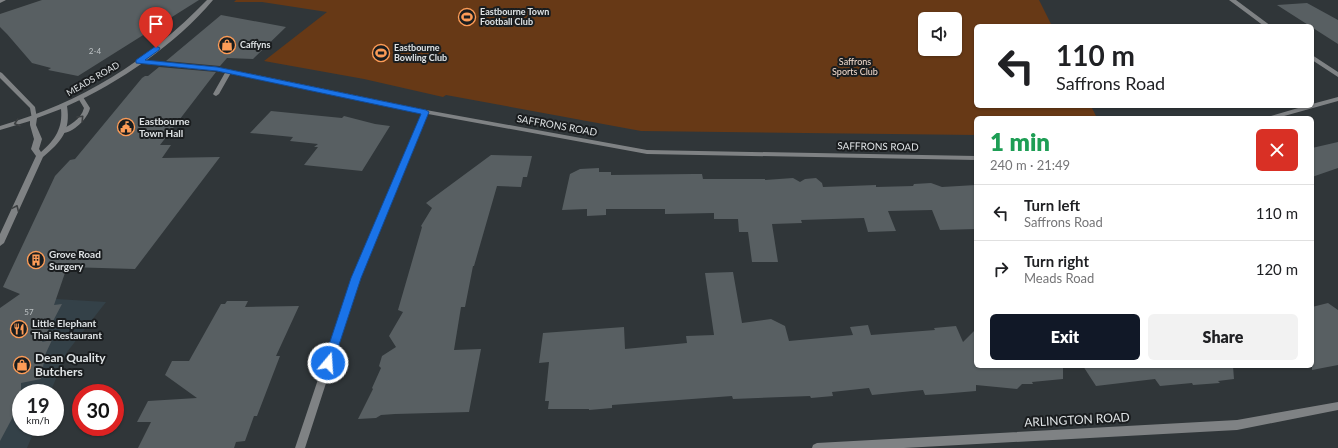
<!DOCTYPE html>
<meta charset="utf-8">
<style>
:root{--surface:#fff;--page:#f2f2f2;--text:#202124;--muted:#757577;--line:#e0e0e0;--accent:#111827}
body{margin:0;font-family:Lato,sans-serif;background:var(--page);color:var(--text);height:100vh;display:flex;flex-direction:column;font-size:15px;white-space:nowrap}
*{box-sizing:border-box;margin:0}
p{font-size:13px;color:var(--muted)}
.icon{flex:none;width:22px;height:22px;fill:none;stroke:currentColor;stroke-width:2;stroke-linecap:round;stroke-linejoin:round}
.map{position:relative;flex:1;overflow:hidden}
.details{position:absolute;left:974px;top:116px;width:340px;height:252px;display:flex;flex-direction:column;background:var(--surface);border-radius:6px;box-shadow:0 1px 3px #0004}
.details>*{flex:none}
.top-card{position:absolute;left:974px;top:24px;width:340px;height:84px;border-radius:6px;box-shadow:0 1px 3px #0004;background:#fff;color:var(--text);overflow:hidden}
.buttons{position:absolute;left:918px;top:12px;display:grid;gap:8px}
.buttons a{display:grid;place-items:center;width:44px;height:44px;border-radius:6px;background:var(--surface);box-shadow:0 1px 3px #0004;font-size:20px}
.speed{position:absolute;left:12px;top:384px;display:flex;gap:8px;font-size:20px;font-weight:700;text-align:center}
.speed>*{display:grid;place-content:center;width:52px;height:52px;border-radius:50%;background:var(--surface);box-shadow:0 1px 3px #0004;line-height:1}
.speed small{font-size:10px;font-weight:400}
.speed .limit{border:6px solid #d22;background:#fff;color:#111}
.pin{position:absolute;display:grid;place-items:center;width:34px;height:34px;color:#fff;margin:-41px -17px;border-radius:50% 50% 50% 0;rotate:-45deg;box-shadow:0 0 4px #0007}
.pin .icon{rotate:45deg}
.me{position:absolute;width:44px;margin:-22px;rotate:18deg;stroke-linejoin:round;filter:drop-shadow(0 0 3px #0008)}
.turn{display:flex;align-items:center;gap:14px;height:84px;padding:0 16px;font-size:18px}
.turn .icon{width:52px;height:52px;stroke-width:2.5}
.turn b{display:block;font-size:28px;line-height:34px}
.round{display:grid;place-items:center;flex:none;width:42px;height:42px;border-radius:6px;background:var(--page)}
.overview{display:flex;align-items:center;justify-content:space-between;height:68px;padding:0 16px}
h1{font-size:24px;font-weight:800;line-height:30px;color:#1e9e55}
.action{display:flex;gap:8px;margin-top:auto;padding:8px 16px}
.action a{flex:1;height:46px;border-radius:6px;background:var(--accent);color:#fff;font-size:16px;font-weight:800;line-height:46px;text-align:center}
.action a+a{background:var(--page);color:var(--text)}
ul{padding:0;list-style:none}
li{display:flex;align-items:center;gap:12px;height:56px;padding:0 16px;border-top:1px solid var(--line)}
li div{flex:1}
li b{display:block;font-size:15px}
li em{font-style:normal}
.map>svg:first-child{display:block}
</style>
<div class="map">
<svg width="1338" height="448" viewBox="0 0 1338 448">
<rect width="100%" height="100%" fill="#303639"/>
<path fill="#344148" d="M56,299L106,302L67,352L50,393H21V427H36L27,448H0V308L35,300Z"/>
<path fill="#673916" fill-rule="evenodd" d="M236,0H1039L1052,26H976V106H1091L1097,118H976V135L641,131L446,95L443,97L364,79L264,61L327,12L262,2H234ZM925,19H955V49H925Z"/>
<path fill="#585f62" d="M42,0H199L78,76L48,70L51,68L32,63L7,34L0,27V14Z
M1307,3L1338,20V44L1277,5Z
M221,15L286,27L253,59L227,58L220,66L166,61Z
M159,67L216,72L160,145H171L162,158L220,157L135,269L67,267L54,305L62,304L42,342L52,340L45,355L41,379L21,383V412L15,413L0,441V308L20,294L3,287L55,176L70,160L75,159L142,78L145,76H148Z
M271,111L342,118L344,116L375,124L390,126L362,171L304,165L318,147H314L318,144L290,141L293,137L250,133Z
M1338,142V168L1312,177V148Z
M491,155L532,156L527,177H523L521,187L497,186L474,266H473L465,307H461L454,350L481,349L469,412L395,414L381,415L376,418L358,419L373,389L372,388L381,368L379,366L382,356L396,347L389,336L403,312L398,310L422,227L421,226L432,208L426,203Z
M599,168V172H611V175L694,174H702L703,179H765V180L793,178L800,182L805,179L816,178L822,183L823,187L876,185V187L913,186L914,184L931,183L942,187L976,185V229L940,230L932,210L888,211L896,231L868,232L864,218L801,220L802,223L772,224L778,262H752L748,232H739L738,219H714V213L665,214V209H606V215L587,216V209L562,210L570,174L580,169Z
M733,272L742,323L771,319L785,326L789,341L853,335L850,327L868,325L871,335L935,330L934,328L956,326L963,342L976,329V366H1063V379L1032,382L1033,384H1022L1017,389L976,385V391L941,394L925,395L923,390L872,395L869,388L832,392L833,396L811,398L810,396L733,399L732,396L612,405V408L589,410V409H548L549,401H545L549,362L539,363L543,333L624,327L625,349L687,343L686,336L714,335L705,273Z
M227,301H248L245,307L299,306L276,356H280L257,416H254L245,441L236,442L234,448H138L151,422H137L148,401L197,398L165,375L172,361H189L221,304H225Z
M1328,303L1338,310V365L1312,370V307Z
M1083,366H1233L1234,379L1218,381L1220,383L1193,385L1192,383L1160,386L1155,379L1096,386Z"/>
<g fill="none" stroke-linecap="round" stroke-linejoin="round">
<path fill="#7f8284" fill-rule="evenodd" d="M229,69L232,71L219,94L216,96L214,95L213,94L226,71Z
M81,96L83,97L90,108C88,119 71,135 60,133L59,132L60,131C69,125 81,120 84,108L78,98Z"/>
<path fill="#7f8284" fill-rule="evenodd" d="M0,0H6L0,3Z
M1229,0H1236L1271,26H1264Z
M1312,55L1338,72V77L1312,60Z
M139,60L217,67L426,110L647,150L976,156V160L647,154L428,114L360,278L305,448H295L352,278L422,113L217,71L137,63V61Z
M0,72L2,73L35,107L37,118L36,119H32L30,108L0,78Z
M1338,97V101L1277,118H1266L1267,117L1305,106H1312V104Z
M1338,402V410L1237,430L904,448H812L813,445L817,443L1237,420Z"/>
<path fill="#7f8284" fill-rule="evenodd" d="M207,0H213C176,44 119,83 67,106C71,131 61,142 43,157L4,243L0,246V234L36,156L31,149L34,139L30,125V121L0,130V126C82,102 147,62 207,0ZM61,109C63,128 55,140 41,152L39,149L42,139L36,125L37,118Z"/>
</g>
<defs><path id="oneway-chevron" d="M-2-3.5L2.5 0L-2 3.5" fill="none" stroke-width="1.6" stroke-linecap="round" stroke-linejoin="round"/></defs>
<g stroke="#3d4042">
<use href="#oneway-chevron" transform="translate(81 118) rotate(-46)"/>
<use href="#oneway-chevron" transform="translate(17 123) rotate(163)"/>
<use href="#oneway-chevron" transform="translate(16 208) rotate(-66)"/>
</g>
<path fill="#1a73e8" stroke="#114b97" d="M156,46L160,48L159,50L145,60L217,67L426,110L429,112L361,278L332,366L328,367L324,366L323,363L351,278L421,114L217,71L136,63V60Z"/>
<defs>
<g id="stadium-ring" transform="scale(0.9)"><circle r="9.5" fill="#1a1d1f" stroke="#fd9c57" stroke-width="1.5"/><path d="M0-5a6.5 5 0 1 0 0 10a6.5 5 0 1 0 0-10ZM-3.5-1.8h7v3.6h-7Z" fill="#fd9c57"/></g>
<g id="shop-ring" transform="scale(0.9)"><circle r="9.5" fill="#1a1d1f" stroke="#fd9c57" stroke-width="1.5"/><path d="M-5-2.5h2.3a2.7 3.5 0 0 1 5.4 0H5L5.5 6h-11ZM-1.5-2.5h3a1.5 2.3 0 0 0-3 0Z" fill="#fd9c57"/></g>
<g id="civic-ring" transform="scale(0.9)"><circle r="9.5" fill="#1a1d1f" stroke="#fd9c57" stroke-width="1.5"/><path d="M-.6-6.5H3V-4.5H.6V-3L4-1V1h2V6H-6V1h2V-1L-.6-3ZM-1.2 2.5V6h2.4V2.5Z" fill="#fd9c57"/></g>
<g id="building-ring" transform="scale(0.9)"><circle r="9.5" fill="#1a1d1f" stroke="#fd9c57" stroke-width="1.5"/><path d="M-4-6H4V6H1V3H-1V6H-4ZM-2.5-4.3h1.7v1.8h-1.7ZM.8-4.3h1.7v1.8H.8ZM-2.5-1h1.7V.8h-1.7ZM.8-1h1.7V.8H.8Z" fill="#fd9c57"/></g>
<g id="restaurant-ring" transform="scale(0.9)"><circle r="9.5" fill="#1a1d1f" stroke="#fd9c57" stroke-width="1.5"/><path d="M-5-6h1v4h1v-4h1v4h1v-4h1v5L-1.5 .5V6h-2V.5L-5-1ZM5-6V6H3V1.5H1.5Q1.5-4 5-6Z" fill="#fd9c57"/></g>
</defs>
<g fill-rule="evenodd">
<use href="#stadium-ring" x="467" y="17"/>
<use href="#shop-ring" x="227" y="45"/>
<use href="#stadium-ring" x="381" y="53"/>
<use href="#civic-ring" x="126" y="127"/>
<use href="#building-ring" x="36" y="260"/>
<use href="#restaurant-ring" x="19" y="329"/>
<use href="#shop-ring" x="22" y="365"/>
</g>
<g text-anchor="middle" stroke-width="4" stroke-linejoin="round" paint-order="stroke">
<g font-size="8" fill="#bdc2c4">
<text x="95" y="54">2-4</text>
<text x="29" y="315">57</text>
</g>
<g font-size="9" font-weight="bold" fill="#dfe3e5" stroke="#1a1d1f" text-anchor="start">
<text x="480" y="15">Eastbourne Town<tspan x="480" dy="10">Football Club</tspan></text>
<text x="240" y="48">Caffyns</text>
<text x="394" y="51">Eastbourne<tspan x="394" dy="10">Bowling Club</tspan></text>
</g>
<g font-size="9" fill="#f4ddcf" stroke="#1a1d1f">
<text x="855" y="65">Saffrons<tspan x="855" dy="10">Sports Club</tspan></text>
</g>
<g font-size="9" fill="#dfe3e5" stroke="#1a1d1f">
<text transform="translate(93 79) rotate(-30)" y="3">MEADS ROAD</text>
</g>
<g font-size="10" font-weight="bold" fill="#dfe3e5" stroke="#1a1d1f" text-anchor="start">
<text x="139" y="125">Eastbourne<tspan x="139" dy="12">Town Hall</tspan></text>
<text x="49" y="258">Grove Road<tspan x="49" dy="12">Surgery</tspan></text>
<text x="32" y="327">Little Elephant<tspan x="32" dy="12">Thai Restaurant</tspan></text>
</g>
<g font-size="10" fill="#dfe3e5" stroke="#1a1d1f">
<text transform="translate(557 125) rotate(10)" y="4">SAFFRONS ROAD</text>
<text transform="translate(878 146) rotate(1)" y="4">SAFFRONS ROAD</text>
</g>
<g font-size="12" font-weight="bold" fill="#dfe3e5" stroke="#1a1d1f" text-anchor="start">
<text x="35" y="362">Dean Quality<tspan x="35" dy="14">Butchers</tspan></text>
</g>
<g font-size="12" fill="#dfe3e5" stroke="#1a1d1f">
<text transform="translate(1077 420) rotate(-3)" y="4">ARLINGTON ROAD</text>
</g>
</g>
</svg>
<div class="buttons">
<a><svg class="icon" aria-label="sound" viewBox="0 0 24 24"><path d="M4 9h4l5-4v14l-5-4H4zM17 9q2 3 0 6"/></svg></a>
</div>
<div class="speed"><div>19<small>km/h</small></div><div class="limit">30</div></div>
<div class="pin" style="left:156px;top:48px;background:#d93025"><svg class="icon" aria-label="arrive" viewBox="0 0 24 24"><path d="M6 21V4h12l-3 4 3 4H6"/></svg></div>
<svg class="me" style="left:328px;top:363px" viewBox="-20 -20 40 40"><circle r="17" fill="#1a73e8" stroke="#fff" stroke-width="3"/><path d="M0-11L8 9 0 5-8 9z" fill="#fff"/></svg>
<div class="top-card">
<div class="turn"><svg class="icon" aria-label="left" viewBox="0 0 24 24"><path d="M17 20v-9H6M10 6l-5 5 5 5"/></svg><div><b>110 m</b>Saffrons Road</div></div>
</div>
<section class="details">
<div class="overview"><div><h1>1 min</h1><p>240 m · 21:49</p></div><a class="round" style="background:#d93025;color:#fff"><svg class="icon" aria-label="close" viewBox="0 0 24 24"><path d="M6 6l12 12M18 6L6 18"/></svg></a></div>
<ul>
<li><svg class="icon" aria-label="left" viewBox="0 0 24 24"><path d="M17 20v-9H6M10 6l-5 5 5 5"/></svg><div><b>Turn left</b><p>Saffrons Road</p></div><em>110 m</em></li>
<li><svg class="icon" aria-label="right" viewBox="0 0 24 24"><path d="M7 20v-9h11M14 6l5 5-5 5"/></svg><div><b>Turn right</b><p>Meads Road</p></div><em>120 m</em></li>
</ul>
<div class="action"><a>Exit</a><a>Share</a></div>
</section>
</div>
